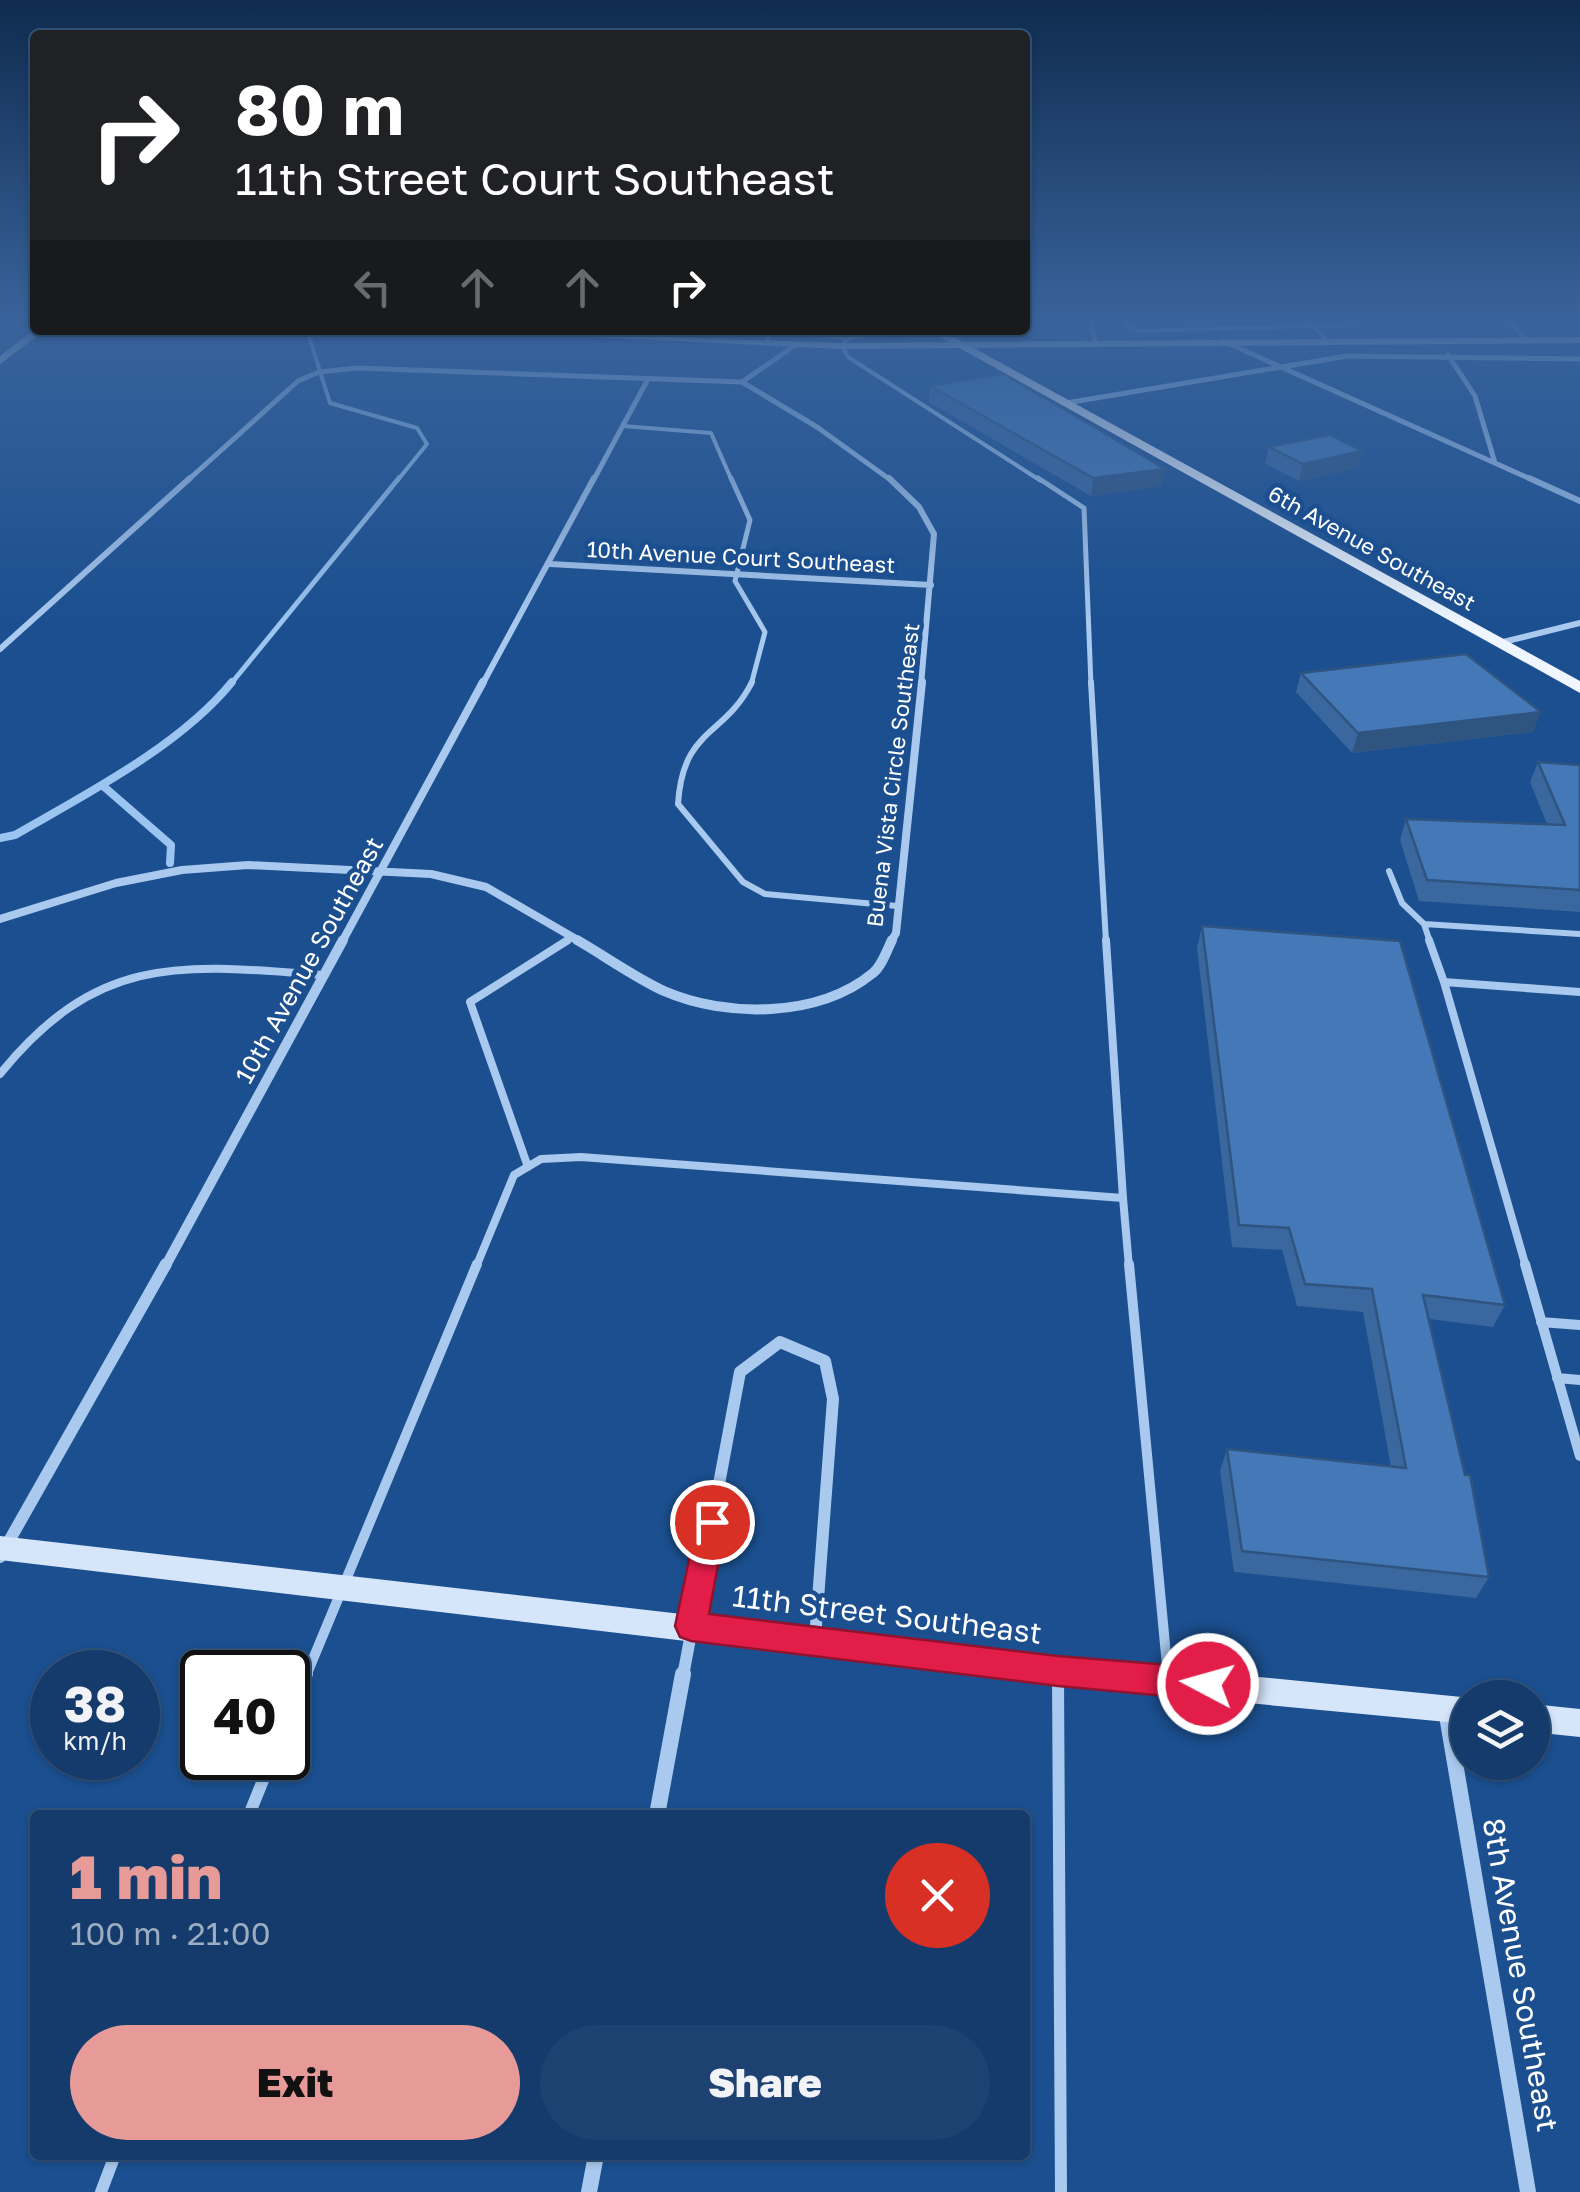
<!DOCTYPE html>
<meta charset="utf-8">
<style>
:root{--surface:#143b6b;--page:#1d4271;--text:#f1f3f6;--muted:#9dadc1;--line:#33557e;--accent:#e69b98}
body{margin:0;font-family:"Golos Text",sans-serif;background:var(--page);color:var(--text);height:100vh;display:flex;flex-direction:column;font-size:38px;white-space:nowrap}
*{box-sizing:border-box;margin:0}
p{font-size:32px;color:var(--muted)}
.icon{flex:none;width:55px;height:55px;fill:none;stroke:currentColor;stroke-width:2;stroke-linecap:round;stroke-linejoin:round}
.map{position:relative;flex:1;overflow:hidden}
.details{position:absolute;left:30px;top:1810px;width:1000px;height:350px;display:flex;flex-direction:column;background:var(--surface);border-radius:10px;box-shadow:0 2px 8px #0004,0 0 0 2px var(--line)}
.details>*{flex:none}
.banner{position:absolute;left:30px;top:30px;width:1000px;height:305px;border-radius:10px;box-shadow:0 2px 8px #0004,0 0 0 2px var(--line);background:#202124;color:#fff;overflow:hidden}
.buttons{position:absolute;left:1450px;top:1680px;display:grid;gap:20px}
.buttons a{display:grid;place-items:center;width:100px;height:100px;border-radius:50%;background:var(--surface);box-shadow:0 2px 8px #0004,0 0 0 2px var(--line);font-size:50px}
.speed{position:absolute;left:30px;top:1650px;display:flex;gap:20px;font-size:50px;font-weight:700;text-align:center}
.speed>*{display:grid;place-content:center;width:130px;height:130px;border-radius:50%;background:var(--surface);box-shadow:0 2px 8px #0004,0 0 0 2px var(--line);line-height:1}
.speed small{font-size:25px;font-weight:400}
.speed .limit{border:5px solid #111;border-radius:15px;background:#fff;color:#111}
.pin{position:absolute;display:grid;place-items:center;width:85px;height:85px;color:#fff;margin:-42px;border:5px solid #fff;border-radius:50%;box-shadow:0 2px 10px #0007}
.me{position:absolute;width:110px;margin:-55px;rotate:276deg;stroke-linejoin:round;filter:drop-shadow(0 0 8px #0008)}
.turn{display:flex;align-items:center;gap:35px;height:210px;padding:0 40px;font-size:45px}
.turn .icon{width:130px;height:130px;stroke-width:2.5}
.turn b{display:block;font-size:70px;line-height:85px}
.lanes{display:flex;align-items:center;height:95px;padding:0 40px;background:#0003;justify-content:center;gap:50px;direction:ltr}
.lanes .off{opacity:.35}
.round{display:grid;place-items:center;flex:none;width:105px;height:105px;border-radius:52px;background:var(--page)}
.summary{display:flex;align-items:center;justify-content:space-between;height:170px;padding:0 40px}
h1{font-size:60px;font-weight:800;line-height:75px;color:var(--accent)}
.primary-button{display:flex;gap:20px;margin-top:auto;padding:20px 40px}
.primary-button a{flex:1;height:115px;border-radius:60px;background:var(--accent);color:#111;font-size:40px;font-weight:800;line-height:115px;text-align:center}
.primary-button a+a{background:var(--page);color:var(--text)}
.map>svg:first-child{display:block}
</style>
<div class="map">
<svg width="1580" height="2192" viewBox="0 0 1580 2192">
<rect width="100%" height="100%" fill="#1b4f8f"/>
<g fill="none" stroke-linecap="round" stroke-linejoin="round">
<path stroke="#9cc4f0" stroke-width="4" d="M307,330L330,403L417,428L427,444L397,481"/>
<path stroke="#9cc4f0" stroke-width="5" d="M230,685L399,478"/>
<path stroke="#9cc4f0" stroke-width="8" d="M102,785L171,845L170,863
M0,838L15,835C86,794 180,746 232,682"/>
<path stroke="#a9c9ee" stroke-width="4" d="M1307,318L1327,341
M1508,318L1526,340
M1127,326L1140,331L1352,325L1346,318
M796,330L847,339
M884,330L847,339L842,346L848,357L1041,481
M765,343L773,330
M623,426L711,433L732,481"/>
<path stroke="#a9c9ee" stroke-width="5" d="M731,478L750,520L735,581L765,632L751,685
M1038,478L1084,508L1091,685"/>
<path stroke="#a9c9ee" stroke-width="6" d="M752,682C724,738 683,727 678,804L743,882L765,894L897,906
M1091,682L1106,942
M1389,871L1402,903L1424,924
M564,942L571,938
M1430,942L1424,924L1580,934"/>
<path stroke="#a9c9ee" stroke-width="8" d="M1106,940L1123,1198
M1429,940L1444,982
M0,1074C98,953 182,964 322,975
M528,1167L470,1002L568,940
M476,1267L514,1175L541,1159L581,1157L1123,1198L1129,1267
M1526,1267L1444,982L1580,992"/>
<path stroke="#a9c9ee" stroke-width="10" d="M1129,1264L1168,1676
M1525,1264L1580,1456
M1541,1322L1580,1325
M1557,1378L1580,1380
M306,1676L477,1264"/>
<path stroke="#a9c9ee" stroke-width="12" d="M1058,1677L1061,2192
M288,1719L307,1674
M249,1815L272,1758
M101,2192L115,2155"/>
<path stroke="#a9c9ee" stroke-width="5" d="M1089,318L1096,343
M1223,341L1535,481
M1448,355L1475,396L1495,463
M742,382L817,427L892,481
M1066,403L1347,356L1580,359
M187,481L298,381L319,372L357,368L742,382L797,344
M593,481L648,379"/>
<path stroke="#a9c9ee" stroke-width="6" d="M889,478L919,507L934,534L921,685
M1529,478L1580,501
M550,564L931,585
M1499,643L1580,623
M0,649L190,478
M482,685L594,478"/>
<path stroke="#a9c9ee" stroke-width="8" d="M0,919L116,883L182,870L248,865L431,874L486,887L581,942
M342,942L483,682
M891,942L896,933L922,682"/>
<path stroke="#a9c9ee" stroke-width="10" d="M577,940C605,956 634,977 664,991C726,1018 818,1018 873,973C882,966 887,950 892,940
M165,1267L343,940"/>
<path stroke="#a9c9ee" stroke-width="12" d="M0,1557L166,1264
M683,1676L740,1372L780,1342L825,1361L833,1399L815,1639"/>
<path stroke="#a9c9ee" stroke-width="16" d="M1446,1710L1528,2192
M657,1815L683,1674
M589,2192L596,2155"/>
<path fill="#d6e6fa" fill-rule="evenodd" d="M0,318H35V322L0,321Z
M35,329L45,330L0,364V356Z
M446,330L842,343L1580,337V343L842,349Z
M0,1536L1058,1657L1472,1698H1468V1724L1058,1685L0,1560Z
M1532,1704L1580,1709V1737L1532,1732Z"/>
<path fill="#f0f6ff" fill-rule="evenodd" d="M927,330H941L1580,681V693Z"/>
</g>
<path fill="#3a679d" d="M930,386L1165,469L1162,486L1091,496L929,402Z
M1269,447L1362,451L1358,468L1299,481L1265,464Z
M1301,673L1533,732L1352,753L1296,692Z
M1538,762L1580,765V912L1419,901L1400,840L1406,819L1547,824L1530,782Z
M1202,926L1505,1305L1493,1327L1429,1319L1489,1577L1476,1598L1234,1572L1220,1471L1227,1449L1391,1467L1363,1312L1297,1306L1282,1250L1232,1247L1197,948Z"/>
<path fill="#305480" d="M1362,451L1358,468L1299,481L1303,464Z
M1165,469L1162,486L1091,496L1093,478Z
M1541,712L1533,732L1352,753L1358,733Z"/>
<path fill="#4478b7" stroke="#305480" stroke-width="2.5" d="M1004,374L1165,469L1093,478L930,386Z
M1330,435L1362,451L1303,464L1269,447Z
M1466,654L1541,712L1358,733L1301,673Z
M1538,762L1580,765V890L1427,880L1406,819L1565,825Z
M1202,926L1400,941L1505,1305L1423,1295L1465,1475H1470L1489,1577L1242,1551L1227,1449L1406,1468L1372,1289L1305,1284L1289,1228L1239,1225Z"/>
<linearGradient id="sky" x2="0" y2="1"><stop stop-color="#0f2b4f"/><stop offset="0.51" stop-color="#39639b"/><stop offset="1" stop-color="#39639b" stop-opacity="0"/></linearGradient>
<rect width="1580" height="625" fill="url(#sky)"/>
<path fill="#e11d48" stroke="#92132f" stroke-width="2.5" d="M712,1509L722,1513L726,1522L709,1614L1058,1656L1208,1668L1220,1673L1224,1684L1220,1695L1208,1700L1058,1686L691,1641L680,1637L675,1626L697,1522L701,1513Z"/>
<g text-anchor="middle" stroke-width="9" stroke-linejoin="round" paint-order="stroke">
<g font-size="22" fill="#fff" stroke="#1b4f8f">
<text transform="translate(1372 548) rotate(29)" y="8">6th Avenue Southeast</text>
<text transform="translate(741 557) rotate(3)" y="8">10th Avenue Court Southeast</text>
<text transform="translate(893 775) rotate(-83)" y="8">Buena Vista Circle Southeast</text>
</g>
<g font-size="25" fill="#fff" stroke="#1b4f8f">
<text transform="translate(309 960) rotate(-61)" y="9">10th Avenue Southeast</text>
</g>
<g font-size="30" fill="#fff" stroke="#1b4f8f">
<text transform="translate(887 1615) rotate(7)" y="10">11th Street Southeast</text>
<text transform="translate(1520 1975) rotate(80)" y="10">8th Avenue Southeast</text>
</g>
</g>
</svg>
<div class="buttons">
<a><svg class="icon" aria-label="layers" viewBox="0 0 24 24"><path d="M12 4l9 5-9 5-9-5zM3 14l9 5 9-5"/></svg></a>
</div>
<div class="speed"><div>38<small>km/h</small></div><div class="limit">40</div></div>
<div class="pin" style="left:712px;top:1522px;background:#d93025"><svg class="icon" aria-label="arrive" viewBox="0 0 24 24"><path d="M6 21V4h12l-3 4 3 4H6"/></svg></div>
<svg class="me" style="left:1208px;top:1684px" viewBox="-20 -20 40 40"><circle r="17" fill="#e11d48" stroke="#fff" stroke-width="3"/><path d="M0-11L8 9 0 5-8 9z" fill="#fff"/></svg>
<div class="banner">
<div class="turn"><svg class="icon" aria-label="right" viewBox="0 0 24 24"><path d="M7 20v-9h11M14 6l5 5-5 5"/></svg><div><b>80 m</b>11th Street Court Southeast</div></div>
<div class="lanes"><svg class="icon off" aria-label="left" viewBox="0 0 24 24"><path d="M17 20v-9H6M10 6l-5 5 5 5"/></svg><svg class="icon off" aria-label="ahead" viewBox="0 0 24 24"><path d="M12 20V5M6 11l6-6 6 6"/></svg><svg class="icon off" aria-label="ahead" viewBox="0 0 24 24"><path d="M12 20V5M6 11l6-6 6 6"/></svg><svg class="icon" aria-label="right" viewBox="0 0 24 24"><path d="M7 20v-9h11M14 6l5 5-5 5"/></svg></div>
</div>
<section class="details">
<div class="summary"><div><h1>1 min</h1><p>100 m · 21:00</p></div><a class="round" style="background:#d93025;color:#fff"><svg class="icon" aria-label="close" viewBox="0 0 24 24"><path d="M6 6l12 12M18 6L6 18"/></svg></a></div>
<div class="primary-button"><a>Exit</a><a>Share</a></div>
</section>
</div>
